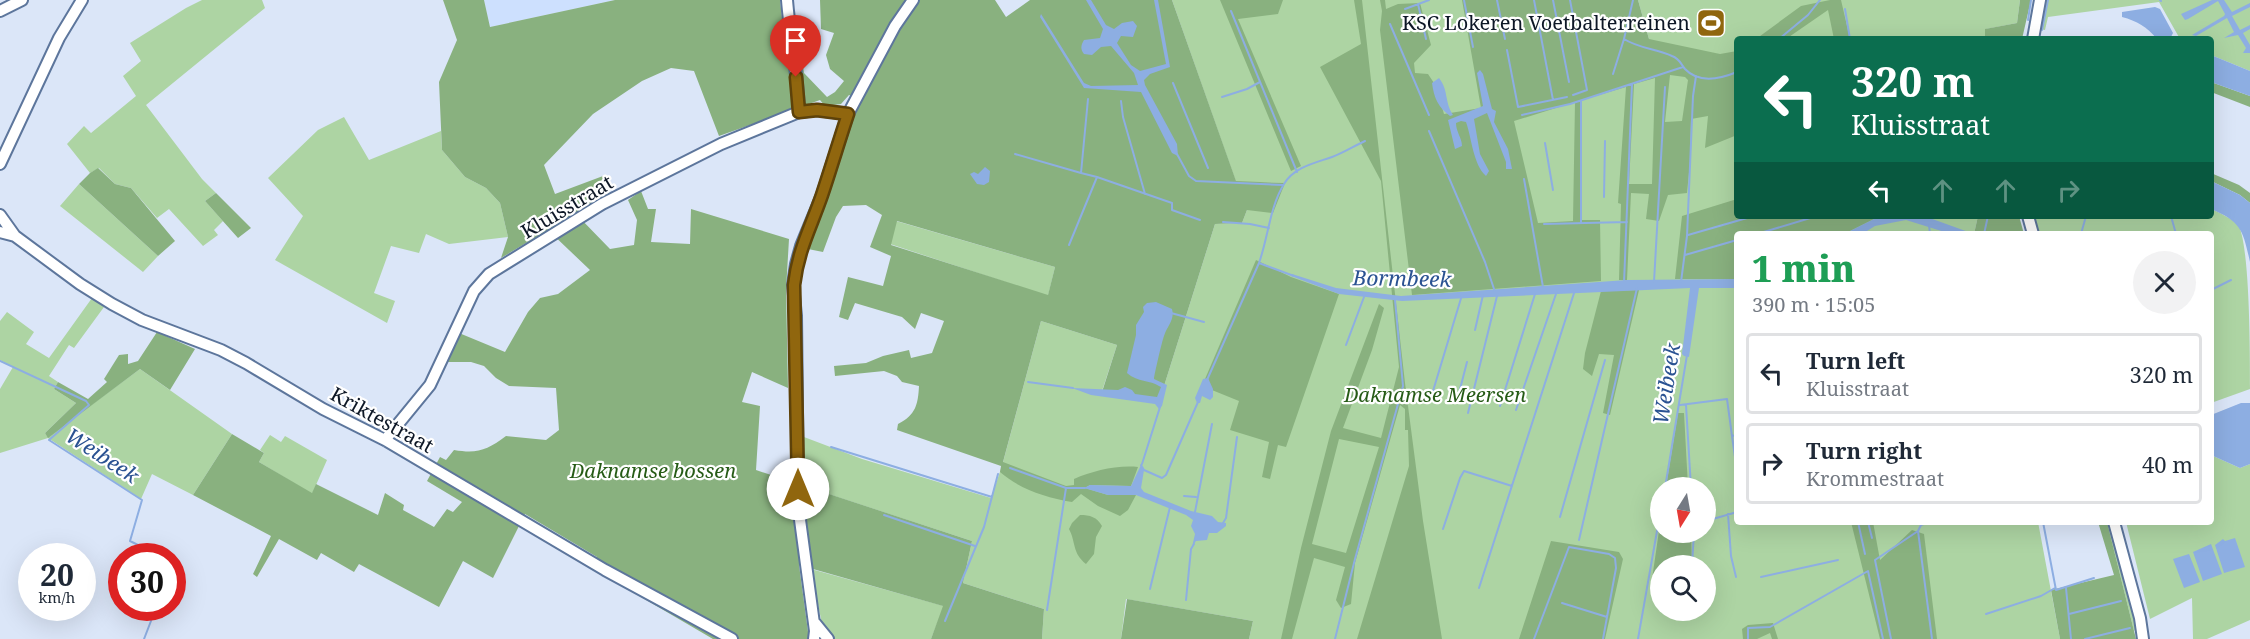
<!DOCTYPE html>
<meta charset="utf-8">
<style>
:root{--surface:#fff;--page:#f2f2f3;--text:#1f2937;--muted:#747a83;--line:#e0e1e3}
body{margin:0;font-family:"Noto Serif",serif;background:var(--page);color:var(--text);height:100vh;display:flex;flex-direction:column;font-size:22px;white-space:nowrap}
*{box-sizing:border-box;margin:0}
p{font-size:20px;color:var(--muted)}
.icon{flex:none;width:33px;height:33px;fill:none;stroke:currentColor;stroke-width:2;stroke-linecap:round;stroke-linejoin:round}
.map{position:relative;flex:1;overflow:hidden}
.sheet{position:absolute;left:1734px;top:231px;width:480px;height:294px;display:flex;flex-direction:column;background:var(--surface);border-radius:6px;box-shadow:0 6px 24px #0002}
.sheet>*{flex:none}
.guide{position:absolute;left:1734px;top:36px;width:480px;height:183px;border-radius:6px;box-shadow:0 6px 24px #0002;background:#0b6e4f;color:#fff;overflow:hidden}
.needle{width:39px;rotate:191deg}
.buttons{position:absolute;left:1650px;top:477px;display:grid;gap:12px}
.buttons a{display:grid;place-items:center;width:66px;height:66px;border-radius:50%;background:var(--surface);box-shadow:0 6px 24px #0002;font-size:30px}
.speed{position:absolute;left:18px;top:543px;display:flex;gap:12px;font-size:30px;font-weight:700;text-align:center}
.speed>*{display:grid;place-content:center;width:78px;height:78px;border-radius:50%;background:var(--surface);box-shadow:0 6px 24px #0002;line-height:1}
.speed small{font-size:15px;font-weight:400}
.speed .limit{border:9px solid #d22;background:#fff;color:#111}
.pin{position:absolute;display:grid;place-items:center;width:51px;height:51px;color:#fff;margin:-62px -26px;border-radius:50% 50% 50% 0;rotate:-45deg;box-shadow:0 0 6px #0007}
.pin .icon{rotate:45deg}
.me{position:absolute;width:66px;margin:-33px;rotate:0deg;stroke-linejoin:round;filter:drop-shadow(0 0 4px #0008)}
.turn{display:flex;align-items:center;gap:21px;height:126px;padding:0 18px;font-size:27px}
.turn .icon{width:78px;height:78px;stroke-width:2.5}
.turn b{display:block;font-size:42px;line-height:51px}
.lanes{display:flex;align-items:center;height:57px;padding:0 18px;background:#0003;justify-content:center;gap:30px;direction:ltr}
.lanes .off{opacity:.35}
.round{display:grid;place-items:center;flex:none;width:63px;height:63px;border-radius:32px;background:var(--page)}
.summary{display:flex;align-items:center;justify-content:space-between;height:102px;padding:0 18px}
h1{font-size:36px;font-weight:800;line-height:45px;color:#1e9e55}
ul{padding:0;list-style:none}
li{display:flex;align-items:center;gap:18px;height:81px;margin:0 12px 9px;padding:0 6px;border:3px solid var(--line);border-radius:6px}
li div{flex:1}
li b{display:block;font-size:22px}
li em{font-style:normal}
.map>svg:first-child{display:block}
</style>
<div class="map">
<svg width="2250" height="639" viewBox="0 0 2250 639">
<rect width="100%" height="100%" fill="#dbe6f8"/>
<path fill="#cde0fe" d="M484,0H615L490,27Z"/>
<path fill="#add4a3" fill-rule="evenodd" d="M202,0H262L265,8L146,105L202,179L216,193L205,201L223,221L214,230L218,235L203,246L169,209L157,218L131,188L115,184L99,168L90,173L67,144L84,126L91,133L136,96L123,76L141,61L130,43L186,8Z
M1172,0H1489L1649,39L1638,0H2020L2017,23L1986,29L1985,39H1737V216H1978L1974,234H1737V522H2038L2060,639H1249L1253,621L1126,599L1121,639H1042L1044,609L963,583L972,541L804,486V437L862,459L991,498L1002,466L1041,321L1117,345L1102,391L1159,402L1215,224L1242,223L1247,210L1285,183L1236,182ZM1660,488H1706V532H1660ZM1660,566H1706V610H1660Z
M2043,0H2250V71L2211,55V39H2180L2159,2L2048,17L2045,30L2039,29Z
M344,117L369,160L441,131L442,150L465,177L486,188L500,203L508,237L449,244L426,234L419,253L391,246L374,293L395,301L387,323L275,260L303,216L268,178L318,130Z
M79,184L158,256L143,272L60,206Z
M2211,209C2220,213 2233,219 2239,226C2250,251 2250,354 2250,389L2211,403V234H2037L2032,216H2211Z
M896,221L1055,267L1048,296L890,244Z
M92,298L104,307L74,348L69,345L49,376L58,382L54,389L76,403L45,433L48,437L140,369L232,434L193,495L152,474L141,499L48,438L0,453V389L13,367L0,360V321L7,312L34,332L26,344L49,358Z
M270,435L281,442L285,436L327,460L312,494L259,462L264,453L260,450Z
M2211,455L2240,468L2250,464V620L2207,639H2193L2192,598L2150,619L2126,522H2211Z
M2107,522H2110L2139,627L2134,631Z
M811,569L944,606L931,639H831L823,629Z"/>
<path fill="#89b17f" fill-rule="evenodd" d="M443,0H484L490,27L615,0H780L786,54L801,52L804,73L827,97L835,92L844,81L830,69L826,55L834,33L821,29L820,0H995L1006,17L1030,0H1172L1236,181L1285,183L1273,213L1247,210L1242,223L1215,224L1159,402L1102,392L1117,345L1041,321L1003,462L1066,486L1074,485V479C1093,471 1116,465 1138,467L1131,486L1090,485L1085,488L1108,495H1136L1128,510L1120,516L1098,506L1081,494L1072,502C1045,497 1021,490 1000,472L1001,466L897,430L898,424C916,415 918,404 919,386L902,382L897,376L884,371L835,376L834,366L866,363L883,356L909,350L911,358L932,353L944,321L921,313L915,329L902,317L855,303L848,320L839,317L848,277L883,286L891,256L870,247L882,215L866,205L843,206L836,217L823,252L808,249L830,189L859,98L849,95L841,104L825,106L820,100L719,136L694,71L671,68L642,81L593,114L544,165L555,194L603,176L610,192L576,214L610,249L634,245L637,220L628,200L641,191L648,209H656L651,242L690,244L691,209L789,239L786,290L788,388L752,372L742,402L760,406L756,470L972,541L963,583L1044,609L1042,639H931L943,606L799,565L809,639H713L588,566L597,557L525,514L493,578L463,561L439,607L359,564L354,572L321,553L317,560L279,539L257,577L253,574L271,536L193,495L232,434L264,453L259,462L312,493L316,484L378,515L385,493L404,505L403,510L434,527L447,509L453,512L462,502L427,481L440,457L446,460L454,450C478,454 487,450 506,436L546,440L559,430L556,388L509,386L496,378L484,366L471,362H447L459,333L505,352L528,312L540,298L558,294L590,270L548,230L501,258L508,237L500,203L486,188L465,177L442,150L439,82L457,40ZM897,221L1055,267L1048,295L891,245Z
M1220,0H1283L1278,14L1238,19L1301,166L1291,171Z
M1354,0H1362L1405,383L1423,521L1442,639H1357L1409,466L1408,430H1405V409L1400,405L1355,563L1351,604L1341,608L1336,600L1345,567L1314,558L1292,639H1281L1301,548L1331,431L1379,304L1384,308L1372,350L1343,428L1381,438L1399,367L1381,181L1320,67L1361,44ZM1339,439L1379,447L1346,553L1312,544Z
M1380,0H1385L1386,9L1398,4L1420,3L1431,45L1414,63L1415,73L1428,74L1436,86L1444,114L1481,108L1462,0H1638L1649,39L1720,54L1737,51V135L1705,148L1708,116L1691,119L1690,162L1687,193L1668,195L1659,221L1646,219L1649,194L1631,193L1627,280H1619L1621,204L1618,203L1626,87L1582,100V220H1600L1601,281L1412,295L1380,30L1382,11ZM1670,75L1685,77L1688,80L1682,121L1665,122ZM1655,78L1652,184H1629L1634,84ZM1575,102L1573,221L1538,223L1514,121Z
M1830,0H1841L1850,39H1834L1828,10L1786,39H1756L1801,6Z
M2020,0H2031L2022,39H1985V29L2017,23Z
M2211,82L2250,96V107L2211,92Z
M98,168L115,184L131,188L175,241L158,256L79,184L90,173Z
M2211,173L2239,185L2250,193V203L2240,195L2211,181Z
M216,193L251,228L238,238L205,201Z
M1737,199V216H1880L1844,234H1737V279H1675L1682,216Z
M1978,216H2019L2024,234H1974Z
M1256,260L1291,277L1339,294L1286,447L1278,445L1270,479L1262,477L1269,442L1230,430L1239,401L1202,386Z
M1639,290L1610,415L1603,413L1614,355L1599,354L1592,376L1583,369L1585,353L1601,291Z
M157,332L195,349L170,390L140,369L48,438L45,433L76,403L54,389L58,382L88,399L107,382L104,379L119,355L128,354V364L138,361Z
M1678,413H1684L1688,487H1666Z
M1080,515C1090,515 1097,517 1102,526L1096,537L1094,554L1086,564C1072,553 1076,542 1069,529L1072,523Z
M1851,522H1873L1880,560L1912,530L1924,534L1937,639H1880Z
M2098,522H2107L2136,639H2060L2051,590L2114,575Z
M1660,524V532L1691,533L1692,565L1660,566V579H1652Z
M1551,541L1619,552L1623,559L1605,639H1519Z
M1127,599L1253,621L1249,639H1121Z
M1773,623L1778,639H1772L1770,633L1757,639H1743L1742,629L1748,625Z"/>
<path fill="#8daee2" d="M1086,0H1091L1106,25L1114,29L1122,23L1133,21L1137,26L1133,37L1121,36L1117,43L1131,65L1140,71L1166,64L1154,0H1158L1170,67L1150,74L1144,80L1145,85L1177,144L1178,156L1172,153L1141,92L1084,88L1040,17L1041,14L1084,83L1091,86L1138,85L1134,73L1111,46L1101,47L1092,55L1084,54C1080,49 1081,45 1084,40L1100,38L1103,29Z
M2212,0H2224L2232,12L2250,3V7L2232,16L2240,30L2250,25V29L2243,33L2250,45V53H2243L2246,48L2238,35L2224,38L2234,32L2227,18L2196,36L2192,35L2224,16L2225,14L2218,1L2188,19L2185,20L2181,14Z
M2155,7L2160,9L2173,33L2171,37L2157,39C2147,27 2137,21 2122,17V12Z
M2211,55L2250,71V96L2211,82Z
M1480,70L1483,74L1492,109L1496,111L1494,122L1508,149L1512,169H1506V162L1487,113L1474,119L1480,154L1489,171L1486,176C1473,164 1472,139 1466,122L1461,121L1456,123C1456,132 1462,138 1462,146L1455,149L1448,120L1483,106L1477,73Z
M1439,78C1449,91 1444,101 1453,115L1450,116C1438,107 1434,98 1432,83Z
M985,167L990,171L989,182L984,185L977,184L970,174L974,172L978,174Z
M2211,181L2240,195L2250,203V262C2243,231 2242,222 2211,209Z
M1880,216H1924L1974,234H1951L1906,220L1875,226L1862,234H1844Z
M1292,274L1336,288L1401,296L1627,280L1737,279V288H1699L1689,357L1684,356L1682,354L1690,288L1402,301L1339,294L1291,276Z
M1156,302L1172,309C1175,320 1167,326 1164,336C1162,341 1154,376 1154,379L1167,385L1162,406L1159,409L1155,404L1091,395L1072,388L1118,390L1125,387L1132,390L1135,394L1157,397L1161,387C1148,379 1139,383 1127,373L1136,335V325L1144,312L1143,307L1147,303Z
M1208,378L1213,389V397L1210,400L1202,396L1200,403H1197L1195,398L1203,379Z
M2241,403H2250V464L2240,468L2211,455V415Z
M1141,465L1144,470L1141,488L1144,492L1191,511L1212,516L1218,522L1226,523V526L1217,533H1209L1207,540L1196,541L1192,547L1195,534L1191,526L1193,520L1186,515L1136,495H1108L1084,488L1090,485L1131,486Z
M2235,538L2245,567L2224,573L2215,545L2223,539L2225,541Z
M2211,544L2222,574L2203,581L2193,552Z
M2189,554L2200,582L2184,588L2173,559Z"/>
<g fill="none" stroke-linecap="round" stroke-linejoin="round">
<path stroke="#8daee2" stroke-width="2" d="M1464,0L1473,47
M1497,0L1505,39
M1534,0L1553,100
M1553,0L1569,82
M1570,0L1587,90L1573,95
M1633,0L1624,39C1638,48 1656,49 1672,56C1680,59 1680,63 1685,69C1699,84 1720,79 1737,72
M2160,0L2161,1
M1418,4L1426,39
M1405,9L1429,0
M1845,9L1850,39
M1231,11L1297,172
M2028,20L2031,0
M1390,24L1429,115
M2042,30L2048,0
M1804,37V39
M1779,39L1808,15L1820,0
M2041,39V38
M1507,50L1518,107L1567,97
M1613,74L1624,39
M1173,83L1208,168
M1222,97L1247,89L1260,82
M1121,101L1123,117L1145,194
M1522,115L1570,104L1683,67
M1429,131L1485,262L1495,292
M1545,143L1553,190
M1015,154L1081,173L1088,99
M1177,154L1189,176L1196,181L1283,185
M1097,177L1172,203V210L1200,220
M1524,179L1543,287
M1604,197L1605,141
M2171,216L2176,234
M1223,222L1250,224L1269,228
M1581,223V101
M1544,224L1627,222
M1929,225L1930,234
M1757,234L1817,216
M1984,234L1988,216
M2081,234L2086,216
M1688,235L1754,216
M1069,245L1097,177L1081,173
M1685,255L1737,240
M1259,263C1268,238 1270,206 1284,184C1294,167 1315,163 1332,157C1343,153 1354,146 1365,141
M1654,282L1665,87
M1681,282L1687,236L1693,96L1696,76
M1624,283L1632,84
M2211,290L2231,280
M1171,313L1204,322
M1475,330L1483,295
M1346,345L1364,297
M0,361L86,401L89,405L49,440L142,500L130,541L160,556
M1207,380L1259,263L1294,276
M1028,382L1073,388
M1458,397L1467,362
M1430,401L1462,295
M1680,405L1727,399L1732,436L1737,435
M1686,405L1691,488
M1500,406L1535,294
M1516,410L1557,291
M1468,413L1497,296
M1732,436L1737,471
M831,447L992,497
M1142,464L1160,407
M1141,465L1144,470L1162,478L1166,475L1198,402
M1010,468L1066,488H1085
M1665,488L1687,355
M1184,496L1196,497
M1195,512L1212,424
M1728,514L1731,556L1736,577
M884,515L975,546
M1560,517L1605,360
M1706,521L1737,512
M1858,522L1865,554
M1868,522L1872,538
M1929,522L1921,525L1918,531L1932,639
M2043,522L2056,590L2094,578
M1223,523L1226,518L1237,437
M1443,529L1460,478L1464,471L1512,486
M1579,540L1637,288
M1692,566L1694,532
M1761,577L1838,560
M1479,588L1575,290
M2066,588L2071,639
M1150,589L1170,507
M1186,600L1191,549L1194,544
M1562,603L1607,617
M1047,610L1066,488
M1986,614L2041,596L2055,588
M2069,614L2121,601
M945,621L984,527L998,474
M144,639L156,608
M1335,639L1355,559L1403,386L1395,300
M1534,639L1569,547L1609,554L1615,558L1616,568L1603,639
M1638,639L1660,514
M1748,639V628L1770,627L1868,571L1883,639
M1891,639L1875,560L1918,531
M2085,639L2130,628"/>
<g stroke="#5d769c" stroke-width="14">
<path id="minor" d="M787,0C790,38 798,75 799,112
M0,11L22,0
M2033,39L2040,0
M0,164L59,38L82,0
M0,215L15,236L80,284L112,304L142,320L221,350L246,363L323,409L385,440L605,570L732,639
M2028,216L2033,234
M0,232L15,236
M385,440L430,385L474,291L489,274L602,204L721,144L799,112L817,110L848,114
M2114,522L2140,618L2143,639
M815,623L828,639
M814,639L815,631L798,505L796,316L793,285L796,264L801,246L822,195L848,114L895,26L913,0"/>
</g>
<use href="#minor" stroke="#fff" stroke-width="10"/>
</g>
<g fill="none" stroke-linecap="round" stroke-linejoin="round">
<g stroke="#5e4209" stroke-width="15">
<path id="route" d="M796,77L799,112L817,110L848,114C839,141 831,168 822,195C811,227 798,250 794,285L798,489"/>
</g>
<use href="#route" stroke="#90660e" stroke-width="10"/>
</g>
<defs>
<g id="stadium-square" transform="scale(1.5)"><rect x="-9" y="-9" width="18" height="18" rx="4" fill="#90660e" stroke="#fff"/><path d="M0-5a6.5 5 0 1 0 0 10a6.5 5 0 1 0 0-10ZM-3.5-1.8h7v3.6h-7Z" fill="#fff"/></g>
</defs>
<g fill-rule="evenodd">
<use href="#stadium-square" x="1711" y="23"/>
</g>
<g text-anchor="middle" stroke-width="4.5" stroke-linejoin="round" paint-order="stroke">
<g font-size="20" fill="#0d1726" stroke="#fff" text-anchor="end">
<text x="1690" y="30">KSC Lokeren Voetbalterreinen</text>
</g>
<g font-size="20" fill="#0d1726" stroke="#fff">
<text transform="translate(567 207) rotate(-31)" y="7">Kluisstraat</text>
<text transform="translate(382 420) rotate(29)" y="7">Kriktestraat</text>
</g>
<g font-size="20" font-style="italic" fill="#265b16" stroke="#fff">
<text x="1435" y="402">Daknamse Meersen</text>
<text x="653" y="478">Daknamse bossen</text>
</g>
<g font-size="21" font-style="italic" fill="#2a5292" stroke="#fff">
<text transform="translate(1402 279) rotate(1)" y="7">Bormbeek</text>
<text transform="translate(1667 384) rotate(-81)" y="7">Weibeek</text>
<text transform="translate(102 456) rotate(33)" y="7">Weibeek</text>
</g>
</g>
</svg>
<div class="buttons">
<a><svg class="needle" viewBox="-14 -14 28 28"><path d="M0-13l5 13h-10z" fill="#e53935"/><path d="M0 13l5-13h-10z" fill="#747a83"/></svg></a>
<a><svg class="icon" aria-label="search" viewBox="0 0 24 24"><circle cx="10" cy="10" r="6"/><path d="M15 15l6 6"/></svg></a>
</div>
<div class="speed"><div>20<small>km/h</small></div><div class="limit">30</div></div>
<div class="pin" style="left:796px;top:77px;background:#d93025"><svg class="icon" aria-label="arrive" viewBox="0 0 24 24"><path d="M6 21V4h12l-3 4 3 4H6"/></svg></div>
<svg class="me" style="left:798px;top:489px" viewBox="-20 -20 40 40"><circle r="19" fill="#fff"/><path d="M0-13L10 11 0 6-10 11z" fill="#90660e"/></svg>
<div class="guide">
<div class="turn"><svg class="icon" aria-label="left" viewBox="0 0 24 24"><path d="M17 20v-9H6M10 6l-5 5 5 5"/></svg><div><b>320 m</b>Kluisstraat</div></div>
<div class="lanes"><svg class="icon" aria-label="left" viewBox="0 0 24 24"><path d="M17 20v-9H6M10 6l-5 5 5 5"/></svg><svg class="icon off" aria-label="ahead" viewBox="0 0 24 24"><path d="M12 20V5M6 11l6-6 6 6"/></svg><svg class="icon off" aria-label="ahead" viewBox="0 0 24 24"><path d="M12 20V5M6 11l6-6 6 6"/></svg><svg class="icon off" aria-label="right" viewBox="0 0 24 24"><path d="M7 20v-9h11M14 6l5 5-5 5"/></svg></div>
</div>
<section class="sheet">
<div class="summary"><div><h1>1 min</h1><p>390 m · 15:05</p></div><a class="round"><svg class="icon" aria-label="close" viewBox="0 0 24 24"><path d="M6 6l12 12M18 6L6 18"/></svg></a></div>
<ul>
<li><svg class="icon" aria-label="left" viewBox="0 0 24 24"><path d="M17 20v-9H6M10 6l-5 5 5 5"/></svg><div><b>Turn left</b><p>Kluisstraat</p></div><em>320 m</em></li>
<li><svg class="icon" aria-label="right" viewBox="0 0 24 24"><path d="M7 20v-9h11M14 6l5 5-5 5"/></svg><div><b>Turn right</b><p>Krommestraat</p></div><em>40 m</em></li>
</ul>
</section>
</div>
